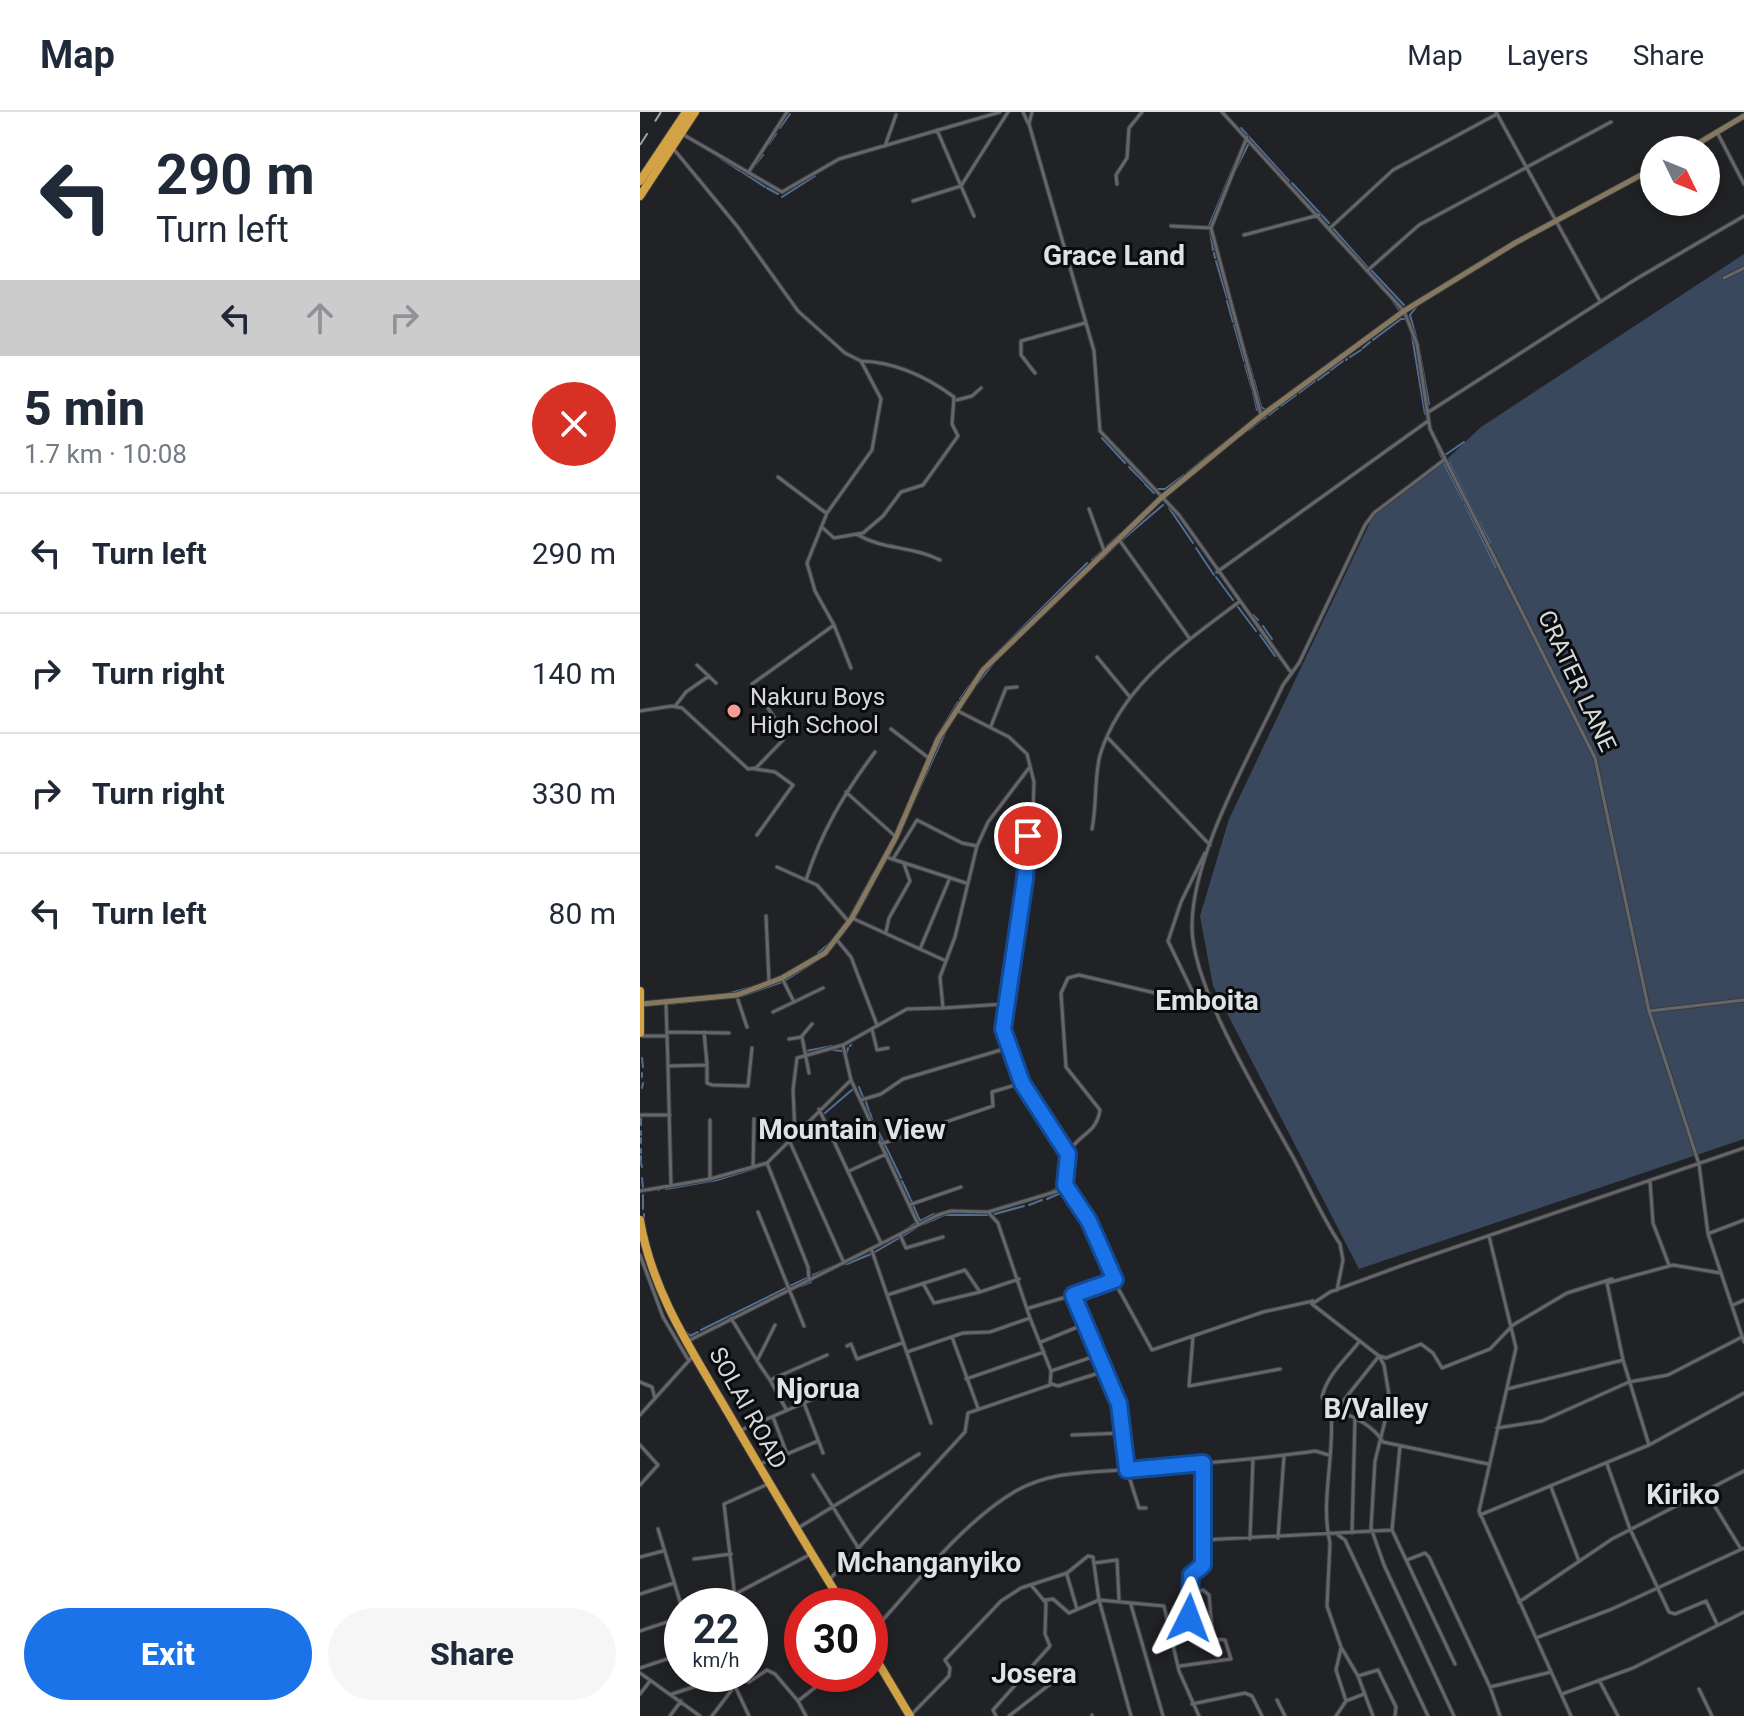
<!DOCTYPE html>
<meta charset="utf-8">
<style>
:root{--surface:#fff;--page:#f6f6f7;--text:#1f2937;--muted:#747a83;--line:#e0e1e3;--accent:#1a73e8}
body{margin:0;font-family:Roboto,sans-serif;background:var(--page);color:var(--text);height:100vh;display:flex;flex-direction:column;font-size:30px;white-space:nowrap}
*{box-sizing:border-box;margin:0}
p{font-size:26px;color:var(--muted)}
.icon{flex:none;width:44px;height:44px;fill:none;stroke:currentColor;stroke-width:2;stroke-linecap:round;stroke-linejoin:round}
.map{position:relative;flex:1;overflow:hidden}
.panel{display:flex;flex-direction:column;background:var(--surface);width:640px}
.panel>*{flex:none}
.top-card{background:#fff;color:var(--text);overflow:hidden}
.needle{width:52px;rotate:133deg}
.fabs{position:absolute;left:1000px;top:24px;display:grid;gap:16px}
.fabs a{display:grid;place-items:center;width:80px;height:80px;border-radius:50%;background:var(--surface);box-shadow:0 4px 12px #0003;font-size:40px}
.speed{position:absolute;left:24px;top:1476px;display:flex;gap:16px;font-size:40px;font-weight:700;text-align:center}
.speed>*{display:grid;place-content:center;width:104px;height:104px;border-radius:50%;background:var(--surface);box-shadow:0 4px 12px #0003;line-height:1}
.speed small{font-size:20px;font-weight:400}
.speed .limit{border:12px solid #d22;background:#fff;color:#111}
.pin{position:absolute;display:grid;place-items:center;width:68px;height:68px;color:#fff;margin:-34px;border:4px solid #fff;border-radius:50%;box-shadow:0 2px 8px #0007}
.me{position:absolute;width:88px;margin:-44px;rotate:3deg;stroke-linejoin:round;filter:drop-shadow(0 0 6px #0008)}
.turn{display:flex;align-items:center;gap:28px;height:168px;padding:0 24px;font-size:36px}
.turn .icon{width:104px;height:104px;stroke-width:2.5}
.turn b{display:block;font-size:56px;line-height:68px}
.lanes{display:flex;align-items:center;height:76px;padding:0 24px;background:#0003;justify-content:center;gap:40px;direction:ltr}
.lanes .off{opacity:.35}
.round{display:grid;place-items:center;flex:none;width:84px;height:84px;border-radius:42px;background:var(--page)}
.head{display:flex;align-items:center;justify-content:space-between;height:136px;padding:0 24px}
h1{font-size:48px;font-weight:800;line-height:60px}
.button{display:flex;gap:16px;margin-top:auto;padding:16px 24px}
.button a{flex:1;height:92px;border-radius:48px;background:var(--accent);color:#fff;font-size:32px;font-weight:800;line-height:92px;text-align:center}
.button a+a{background:var(--page);color:var(--text)}
ul{padding:0;list-style:none}
li{display:flex;align-items:center;gap:24px;height:120px;padding:0 24px;border-top:2px solid var(--line)}
li div{flex:1}
li b{display:block;font-size:30px}
li em{font-style:normal}
header{display:flex;align-items:center;gap:48px;box-sizing:border-box;height:112px;padding:0 40px;background:var(--surface);border-bottom:2px solid var(--line)}
header strong{font-size:38px}
nav{display:flex;gap:44px;margin-inline-start:auto;font-size:28px}
main{display:flex;flex:1;min-height:0}
.map>svg:first-child{display:block}
</style>
<header>
<strong>Map</strong>
<nav><a>Map</a><a>Layers</a><a>Share</a></nav>
</header>
<main>
<section class="panel">
<div class="top-card">
<div class="turn"><svg class="icon" aria-label="left" viewBox="0 0 24 24"><path d="M17 20v-9H6M10 6l-5 5 5 5"/></svg><div><b>290 m</b>Turn left</div></div>
<div class="lanes"><svg class="icon" aria-label="left" viewBox="0 0 24 24"><path d="M17 20v-9H6M10 6l-5 5 5 5"/></svg><svg class="icon off" aria-label="ahead" viewBox="0 0 24 24"><path d="M12 20V5M6 11l6-6 6 6"/></svg><svg class="icon off" aria-label="right" viewBox="0 0 24 24"><path d="M7 20v-9h11M14 6l5 5-5 5"/></svg></div>
</div>
<div class="head"><div><h1>5 min</h1><p>1.7 km · 10:08</p></div><a class="round" style="background:#d93025;color:#fff"><svg class="icon" aria-label="close" viewBox="0 0 24 24"><path d="M6 6l12 12M18 6L6 18"/></svg></a></div>
<ul>
<li><svg class="icon" aria-label="left" viewBox="0 0 24 24"><path d="M17 20v-9H6M10 6l-5 5 5 5"/></svg><div><b>Turn left</b></div><em>290 m</em></li>
<li><svg class="icon" aria-label="right" viewBox="0 0 24 24"><path d="M7 20v-9h11M14 6l5 5-5 5"/></svg><div><b>Turn right</b></div><em>140 m</em></li>
<li><svg class="icon" aria-label="right" viewBox="0 0 24 24"><path d="M7 20v-9h11M14 6l5 5-5 5"/></svg><div><b>Turn right</b></div><em>330 m</em></li>
<li><svg class="icon" aria-label="left" viewBox="0 0 24 24"><path d="M17 20v-9H6M10 6l-5 5 5 5"/></svg><div><b>Turn left</b></div><em>80 m</em></li>
</ul>
<div class="button"><a>Exit</a><a>Share</a></div>
</section>
<div class="map">
<svg width="1104" height="1604" viewBox="0 0 1104 1604">
<rect width="100%" height="100%" fill="#202225"/>
<path fill="#3a485e" d="M1104,142V1027L719,1157L573,874L560,804L589,707L734,402L804,350L841,315Z"/>
<g fill="none" stroke-linecap="round" stroke-linejoin="round">
<path stroke="#516e94" stroke-width="2" d="M140,16L150,2
M601,16L649,69
M129,32L136,22
M80,46L100,59
M112,57L123,43
M596,57L608,33
M102,60L125,75
M652,71L689,111
M127,76L138,82
M142,85L175,64
M682,111L699,130
M569,114L600,39
M692,115L728,156
M570,118L573,138
M574,141L575,146
M576,149L587,186
M731,158L764,193
M752,188L760,199
M587,189L593,210
M594,213L604,249
M601,224L613,265
M772,224L785,302
M733,228L761,207H766
M777,228L770,203L777,194
M723,236L730,230
M780,242L789,292
M710,245L721,238
M706,248L707,247
M605,253L612,277
M691,258L703,249
M614,268L621,295L626,298
M678,268L689,260
M613,280L617,298
M659,281L675,269
M641,294L656,283
M629,303L638,296
M623,307L626,305
M609,318L621,308
M462,326L485,351
M795,330L802,346
M573,340L597,321
M805,343L824,330
M809,350L837,407
M804,351L823,388
M489,355L504,370
M547,361L570,342
M505,372L514,381
M517,377H525L544,363
M825,392L856,455
M529,396L553,431
M839,410L850,431
M482,428L523,393
M467,434L480,422
M556,436L574,463
M462,447L478,431
M452,448L461,440
M576,465L593,488
M598,495L616,519
M613,503L618,508
M623,514L632,527
M620,523L635,544
M349,549L447,451
M337,572L353,552
M320,587L329,574
M296,626L318,590
M249,744L305,621
M218,800L228,782
M209,806L234,760
M178,841L191,830
M146,868L173,851
M87,882L115,874
M102,884L142,870
M29,892L96,885
M210,934L211,933
M193,938L202,939
M166,939L192,934
M207,940L208,936
M2,946L3,955
M2,965V961
M219,975L223,985
M2,976L3,971
M226,990L229,999
M185,1001L213,977
M230,1001L232,1007
M1,1006V1013
M234,1010L237,1019
M1,1019V1023
M159,1021L167,1014
M239,1021L243,1029
M1,1026V1031
M245,1033L261,1066
M1,1041V1037
M1,1044V1049
M1,1051L2,1055
M117,1055H119
M2,1066L3,1075
M262,1069L270,1086
M26,1077L77,1068L116,1056
M18,1078H19
M407,1081L421,1075
M407,1087L423,1080
M271,1088L272,1090
M273,1093L280,1109L294,1102
M389,1093L402,1088
M3,1097V1083
M4,1102V1109
M355,1102L384,1094
M284,1112L304,1103H348
M265,1118L274,1112
M263,1124L276,1116
M235,1140L259,1126
M207,1152L231,1142
M173,1163L194,1154
M150,1174L167,1166
M161,1174L171,1170
M61,1218L146,1176
M46,1220L50,1224L58,1220"/>
<g stroke="#3a3c3f" stroke-width="5">
<path id="street" d="M383,0L388,11
M392,0L389,12L454,239L460,319L539,403L650,559
M582,0L764,199L777,232L790,317L955,646L1009,899L1059,1052L1068,1122L1104,1230
M856,0L960,189
M1078,22L1104,72
M44,23L142,80L199,47L360,0
M607,25L571,116L621,303
M245,34L256,3
M1066,50L1075,73L1066,81
M108,61L147,0
M477,72L476,63L487,46L489,16L502,0
M273,89L321,74L297,18
M334,104L321,74L368,0
M531,114L571,116
M689,117L753,58L857,2
M604,123L679,103
M727,159L779,113L971,10
M1084,166L1104,156
M395,261L381,243V229L445,211
M317,288L332,284L341,276
M787,301L996,167L1104,104
M138,365L186,401
M449,397L465,441
M183,416L194,426L223,421L243,404L261,380L283,373L318,324L312,312L314,285C287,265 254,250 221,249
M218,423C244,438 273,434 300,448
M480,429L550,527
M577,460L788,309
M194,513L211,556
M457,545L490,585
M57,553L76,571
M36,593L46,580L69,564
M316,598L369,625L387,642L394,670L393,700L385,733V767L363,917L382,971L427,1041
M0,599L32,594L42,596L108,657L116,656L143,628L144,620L112,572L194,513L175,479L167,451L187,401L232,338L241,287L221,249L205,241L158,199L97,114L32,35
M351,614L366,576L377,575
M251,617L290,647
M468,626L570,733
M115,657L135,660L153,673L117,723
M206,680L256,725
M452,717C457,693 454,666 460,643C481,574 543,532 599,490
M565,741L541,790L528,829L556,887L571,885
M246,745L326,771
M253,747L277,708L322,731L337,734
M137,755L177,773L209,810
M166,768C181,720 205,680 235,640
M126,804L129,869
M212,806L306,849
M246,820L249,806L270,769L264,752
M197,828L211,845L237,913
M280,837L309,768
M142,866L154,890
M98,888L107,915
M26,891L28,954L67,953V971L72,973L108,974L112,936
M303,896L365,892
M1009,899L1104,888
M133,900L183,876
M232,917L237,938L248,936
M27,920L89,921
M64,920L67,952
M3,924H27
M162,924L172,912
M149,927L162,925L169,961
M28,954L31,1074
M221,988L241,982L263,967L371,935
M179,997L241,1131
M0,1003H30
M70,1008V1067
M155,1021L153,978L157,946L203,933
M149,1028L204,1151
M241,1032L353,994L352,980L382,971
M127,1051L168,1155L169,1167
M113,1055L114,1007
M209,1059L246,1042
M1010,1069L1013,1111L1029,1153
M425,1073L449,1109L478,1176L512,1238L623,1200L673,1189
M0,1079L70,1067L127,1051L211,968
M269,1093L321,1075
M118,1100L164,1214
M278,1112L211,968L203,933L267,897L303,896L300,865L315,825L337,734L348,710L389,656
M1070,1121L1104,1108
M260,1123L266,1136L303,1125
M849,1124L876,1236L839,1399L931,1604
M232,1139L291,1311
M0,1143L23,1205L49,1249
M284,1173L294,1191L340,1180
M697,1178L703,1148L700,1132C682,1105 669,1075 654,1047C623,990 553,878 552,816C551,743 612,640 643,573L659,551L725,413L734,401L804,348
M247,1183L325,1158L340,1180L379,1167
M433,1183L474,1168
M1093,1193L1104,1188
M389,1196L433,1183L479,1292L487,1358L499,1396H506
M91,1206L116,1247
M390,1206L411,1259
M312,1225L338,1296
M553,1225L549,1274L640,1257
M48,1229L298,1103L311,1099L348,1100L421,1078C429,1068 423,1052 429,1040C439,1021 456,1023 460,998L426,955L421,881L428,866L439,863L545,888L556,887
M401,1230L445,1212
M207,1234L211,1232L217,1247L262,1231
M267,1240L323,1221L350,1220L390,1206L358,1111L348,1100
M326,1267L404,1240
M130,1268L117,1249L135,1213
M0,1270L12,1275L15,1287
M412,1272L418,1274L465,1259
M867,1277L983,1248
M164,1291L183,1341
M146,1297L130,1268L187,1243
M696,1298L739,1244L746,1246L781,1232L793,1241L802,1256L850,1237L873,1213L927,1181L972,1167
M691,1299L682,1285C687,1263 705,1248 719,1230
M0,1303L54,1243
M857,1316L902,1309L989,1270L1028,1263L1102,1225
M99,1319L182,1283
M432,1323L482,1321
M743,1330L848,1352
M0,1333L18,1353L0,1373
M1009,1333L983,1248L967,1171L1033,1153L1080,1161
M147,1342L178,1329
M563,1351V1427
M120,1352L147,1342L133,1305
M967,1352L990,1417L1029,1500L1035,1502L1066,1489L1077,1512
M173,1363L219,1437
M911,1375L939,1449
M1066,1380L1101,1437
M840,1403L1009,1333L1104,1281
M158,1416L279,1342
M18,1417L42,1496
M752,1418L760,1334
M712,1421L715,1306
M698,1423L705,1428L788,1604
M638,1426L644,1344
M610,1427L613,1347
M0,1445L23,1439
M54,1447L91,1442
M767,1448L785,1441L789,1445L850,1575L911,1560
M454,1451L477,1448L479,1487
M427,1463L437,1497
M189,1468L325,1320L328,1301L410,1273L411,1259L458,1243
M97,1481L171,1442
M0,1482L34,1471
M405,1488L413,1487L429,1501L459,1488L491,1604
M879,1490L972,1427L1104,1359
M491,1493L523,1604
M96,1494L84,1392L128,1372
M526,1513L551,1505V1463L563,1453V1428L752,1418L815,1552
M0,1519L42,1505
M230,1522C274,1475 318,1414 374,1380C411,1358 451,1361 492,1357C553,1352 614,1348 675,1339L689,1343
M896,1526L972,1497L1104,1436
M701,1536L696,1558L706,1589
M540,1554L591,1547L585,1528L573,1527L569,1483L563,1478L551,1480
M0,1556L42,1542
M0,1561L60,1604
M63,1562L66,1570
M718,1564L738,1558L756,1595L755,1604
M84,1565L109,1570L127,1558L135,1562L158,1589
M959,1568L978,1604
M94,1572L109,1604
M850,1575L860,1604
M1059,1577L1072,1604
M0,1582L10,1569
M32,1582L84,1565V1562
M922,1582L993,1556L1104,1500
M637,1588L645,1604
M552,1592L605,1581L612,1584L622,1604
M30,1604L41,1589
M72,1604L91,1579L97,1562
M166,1604L158,1589L192,1562
M270,1604L309,1564L310,1556L305,1548L361,1489L381,1476L427,1461L448,1444L453,1445L459,1488L524,1494L539,1559L559,1604
M356,1604L353,1598L410,1534L405,1522L406,1491L391,1473
M369,1604L414,1569
M452,1604V1603
M696,1604L706,1589L724,1582
M733,1604L718,1564L701,1535L687,1494L690,1431C680,1389 695,1344 691,1300L696,1298C714,1305 733,1313 743,1330
M814,1604L744,1453L731,1416L735,1349L750,1289L744,1253L739,1244L672,1192L690,1180L766,1152L1104,1036"/>
</g>
<g stroke="#3a3c3f" stroke-width="7">
<path id="secondary" d="M1047,38L1104,4
M2,892L97,883L142,866L185,841L212,806L256,725L298,627L343,558L521,386L621,304L764,199L875,131L1014,56"/>
</g>
<g stroke="#3a3c3f" stroke-width="10">
<path id="highway" d="M0,69L46,0
M0,84L55,0
M0,879V921
M0,1108C13,1186 59,1249 97,1316C132,1376 167,1435 204,1494
M230,1537L270,1604"/>
</g>
<use href="#street" stroke="#64666a" stroke-width="3"/>
<use href="#secondary" stroke="#85785f" stroke-width="5"/>
<use href="#highway" stroke="#d3a245" stroke-width="8"/>
<path stroke="#a3a4a6" stroke-width="2" stroke-dasharray="14 14" stroke-linecap="butt" d="M0,33L21,0"/>
</g>
<g fill="none" stroke-linecap="round" stroke-linejoin="round">
<g stroke="#114b97" stroke-width="20">
<path id="route" d="M388,724L385,767L363,917L382,971L428,1042L425,1073L449,1109L475,1168L433,1183L479,1292L487,1358L563,1351V1453L551,1463L549,1506"/>
</g>
<use href="#route" stroke="#1a73e8" stroke-width="14"/>
</g>
<circle fill="#f59c96" stroke="#0a0b0c" stroke-width="3" cx="94" cy="599" r="8"/>
<g text-anchor="middle" stroke-width="6" stroke-linejoin="round" paint-order="stroke">
<g font-size="24" fill="#d7d8da" stroke="#0a0b0c">
<text transform="translate(937 569) rotate(65)" y="8">CRATER LANE</text>
<text transform="translate(108 1296) rotate(61)" y="8">SOLAI ROAD</text>
</g>
<g font-size="24" fill="#d7d8da" stroke="#0a0b0c" text-anchor="start">
<text x="110" y="593">Nakuru Boys<tspan x="110" dy="28">High School</tspan></text>
</g>
<g font-size="28" font-weight="bold" fill="#dee1e5" stroke="#0a0b0c">
<text x="474" y="153">Grace Land</text>
<text x="567" y="898">Emboita</text>
<text x="212" y="1027">Mountain View</text>
<text x="178" y="1286">Njorua</text>
<text x="736" y="1306">B/Valley</text>
<text x="1043" y="1392">Kiriko</text>
<text x="289" y="1460">Mchanganyiko</text>
<text x="394" y="1571">Josera</text>
</g>
</g>
</svg>
<div class="fabs">
<a><svg class="needle" viewBox="-14 -14 28 28"><path d="M0-13l5 13h-10z" fill="#e53935"/><path d="M0 13l5-13h-10z" fill="#747a83"/></svg></a>
</div>
<div class="speed"><div>22<small>km/h</small></div><div class="limit">30</div></div>
<div class="pin" style="left:388px;top:724px;background:#d93025"><svg class="icon" aria-label="arrive" viewBox="0 0 24 24"><path d="M6 21V4h12l-3 4 3 4H6"/></svg></div>
<svg class="me" style="left:549px;top:1506px" viewBox="-20 -20 40 40"><path d="M0-17L14 15 0 8-14 15z" fill="#1a73e8" stroke="#fff" stroke-width="4"/></svg>
</div>
</main>
